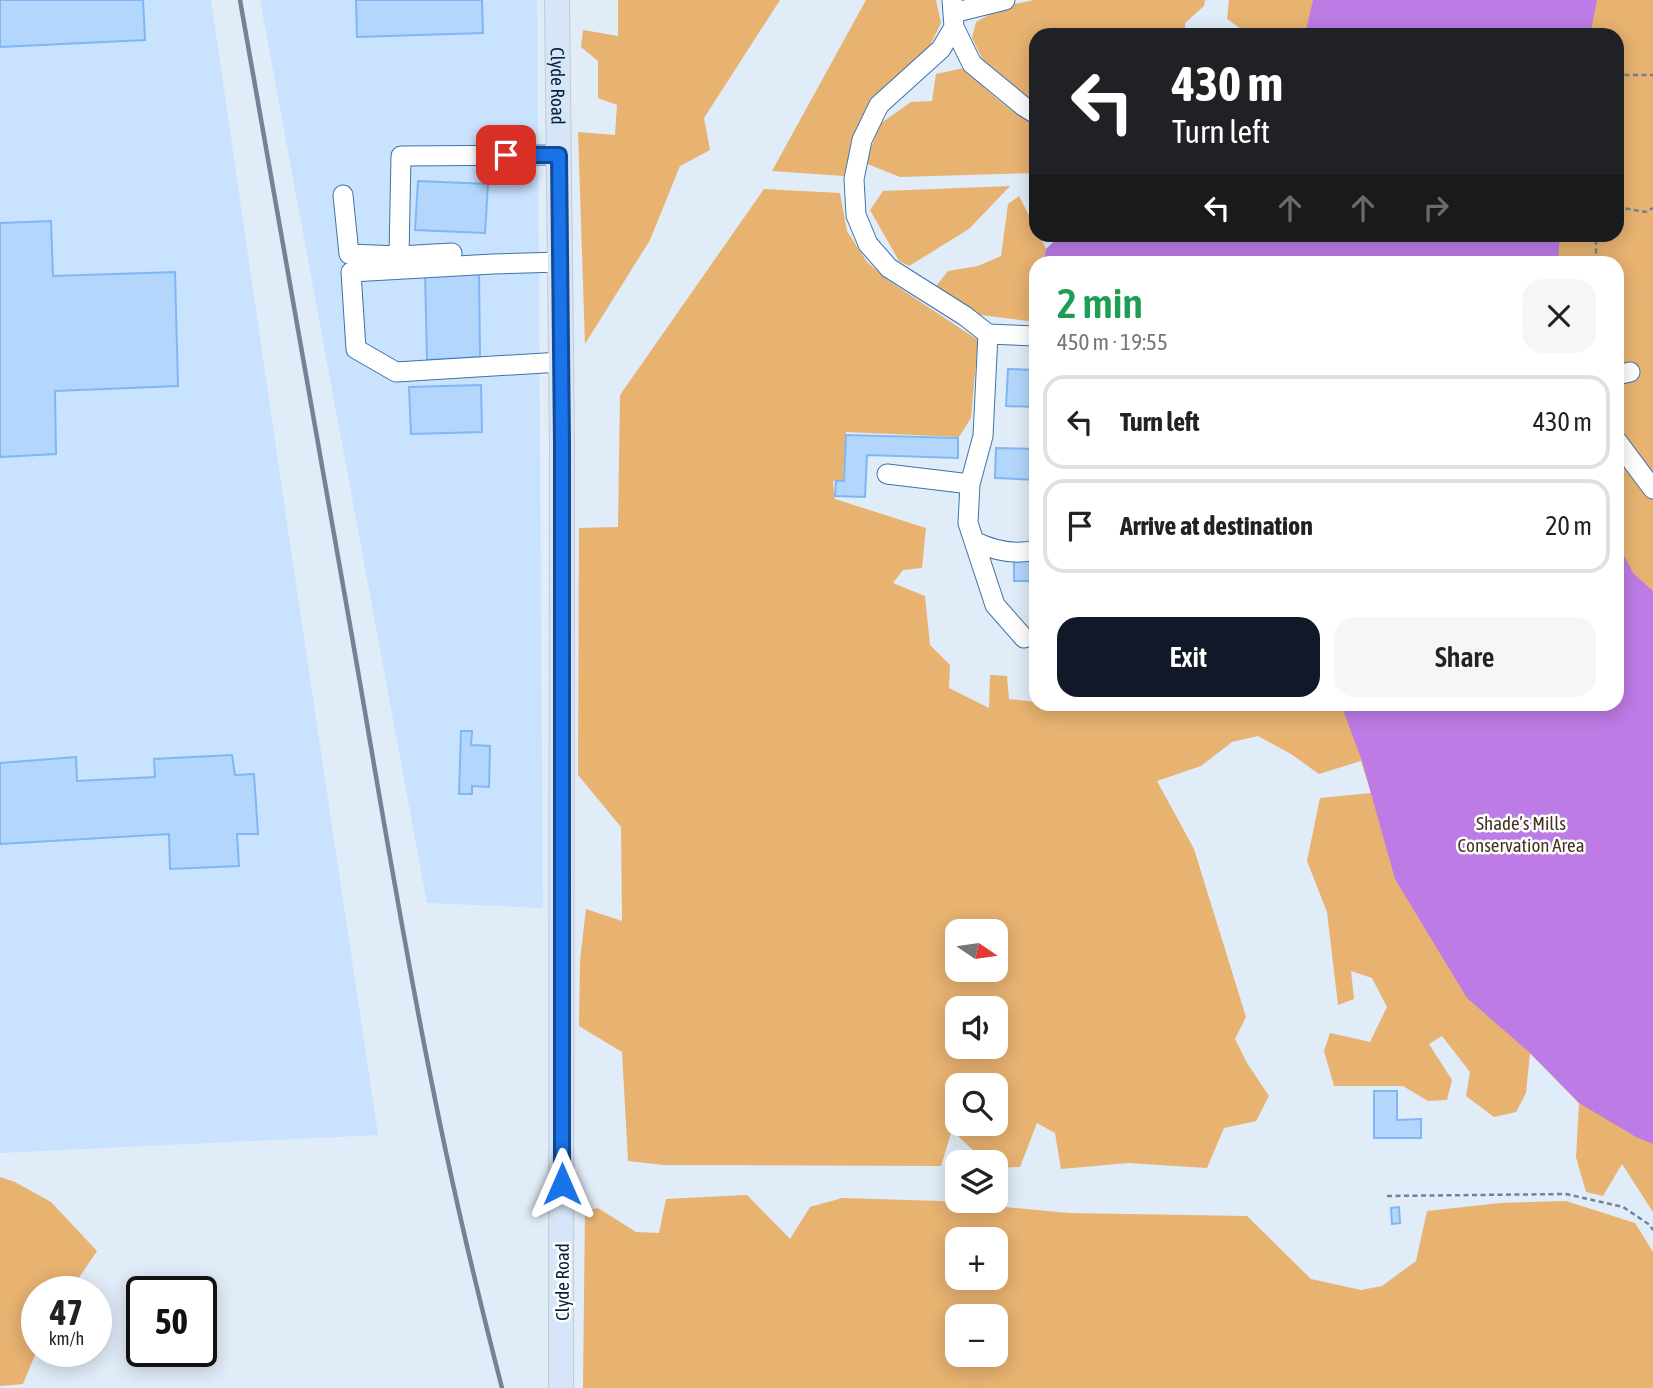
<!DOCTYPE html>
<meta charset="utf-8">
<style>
:root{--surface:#fff;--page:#f6f6f6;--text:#222;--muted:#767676;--line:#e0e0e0;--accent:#111827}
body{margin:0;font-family:"Asap Condensed",sans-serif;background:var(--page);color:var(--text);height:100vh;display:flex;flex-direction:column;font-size:26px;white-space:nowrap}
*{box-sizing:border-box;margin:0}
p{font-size:23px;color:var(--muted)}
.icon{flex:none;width:38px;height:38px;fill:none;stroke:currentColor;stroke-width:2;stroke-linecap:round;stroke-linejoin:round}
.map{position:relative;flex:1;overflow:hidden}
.panel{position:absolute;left:1029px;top:256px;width:595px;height:455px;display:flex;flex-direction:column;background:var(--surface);border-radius:21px;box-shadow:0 4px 18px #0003}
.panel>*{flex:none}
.hud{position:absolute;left:1029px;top:28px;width:595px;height:214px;border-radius:21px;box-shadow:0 4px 18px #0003;background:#202124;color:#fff;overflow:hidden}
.needle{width:46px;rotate:103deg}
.controls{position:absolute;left:945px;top:919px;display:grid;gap:14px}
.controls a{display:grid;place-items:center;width:63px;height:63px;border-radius:14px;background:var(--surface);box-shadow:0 4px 18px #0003;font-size:35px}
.speed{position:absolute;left:21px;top:1276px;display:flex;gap:14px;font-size:35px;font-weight:700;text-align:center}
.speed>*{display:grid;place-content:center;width:91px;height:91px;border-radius:50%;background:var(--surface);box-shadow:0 4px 18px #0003;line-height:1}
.speed small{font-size:18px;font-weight:400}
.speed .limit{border:4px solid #111;border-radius:10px;background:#fff;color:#111}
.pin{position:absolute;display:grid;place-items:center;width:60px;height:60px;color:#fff;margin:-30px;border-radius:14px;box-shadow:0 4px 10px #0006}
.me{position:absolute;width:77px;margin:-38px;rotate:0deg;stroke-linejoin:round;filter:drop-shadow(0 0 5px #0008)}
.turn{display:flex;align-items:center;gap:24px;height:147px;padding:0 28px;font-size:32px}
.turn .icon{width:91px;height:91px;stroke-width:2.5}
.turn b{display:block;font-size:49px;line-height:60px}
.lanes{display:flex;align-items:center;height:66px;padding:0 28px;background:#0003;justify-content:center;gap:35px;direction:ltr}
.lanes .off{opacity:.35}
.round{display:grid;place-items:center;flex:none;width:74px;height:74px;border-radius:21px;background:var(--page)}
.summary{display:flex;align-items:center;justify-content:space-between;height:119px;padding:0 28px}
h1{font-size:42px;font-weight:600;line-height:52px;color:#1e9e55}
.primary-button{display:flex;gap:14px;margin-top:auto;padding:14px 28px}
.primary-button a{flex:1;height:80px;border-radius:21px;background:var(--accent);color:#fff;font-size:28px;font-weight:600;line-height:80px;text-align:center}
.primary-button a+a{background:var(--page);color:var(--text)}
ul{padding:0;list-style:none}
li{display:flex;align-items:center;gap:21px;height:94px;margin:0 14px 10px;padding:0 14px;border:4px solid var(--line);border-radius:21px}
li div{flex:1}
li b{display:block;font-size:26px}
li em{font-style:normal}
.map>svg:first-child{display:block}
</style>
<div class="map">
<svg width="1653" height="1388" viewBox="0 0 1653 1388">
<rect width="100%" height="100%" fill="#e0ecf8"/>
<path fill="#c9e2fe" d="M0,0H211L290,544L378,1135L0,1153Z
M260,0H537L543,908L427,903Z"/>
<path fill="#e8b271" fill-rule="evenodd" d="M618,0H780L704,118L710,150L680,166L650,240L585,344L578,132L615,135L617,105L598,98V61L581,47L583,30L618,36Z
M866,0H936L941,23L928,50L858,128L844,176L772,171Z
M1034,0H1205L1204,6L1185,23V35H1036V100L1024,97L986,66L972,38L976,22L1005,6Z
M1229,0H1653V1212L1622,1164L1603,1196L1586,1192L1576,1157L1579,1103L1530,1053L1526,1093L1516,1112L1494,1117L1466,1096L1470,1072L1442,1036L1429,1044L1452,1080L1447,1100L1428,1101L1403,1086H1334L1324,1051L1330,1033L1370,1042L1387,1007L1372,978L1351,971L1354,999L1338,1005L1327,912L1307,861L1320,798L1371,793L1361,761L1319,774L1291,754L1258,736L1232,742L1201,766L1157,781L1194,849L1246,1017L1235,1039L1247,1063L1269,1096L1256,1121L1224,1128L1207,1168L1128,1163L1061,1169L1055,1133L1037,1123L1020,1167L996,1168V1162H985L952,1130L941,1166L664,1165L628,1161L622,1052L579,1026L580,960L586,909L622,921L621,827L578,775L579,528L618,527L620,395L764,189L840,193L847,231L867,262L889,281L978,340L971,418L959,437L846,432L843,480L833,481L835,499L926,528L922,568L903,570L893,583L925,596L930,645L950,665L949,688L989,708L990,675L1007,676L1009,699L1036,702V704H1617V262H1262L1263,235L1617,234V35H1250L1227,19ZM957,931H996V970H957ZM957,1008H996V1046H957ZM957,1085H996V1124H957Z
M964,68C986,89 1008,112 1036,124V173L900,177L865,163L880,124L911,102L932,101L936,74Z
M1010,186L969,229L909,266L899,261L870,210L883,191Z
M1019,196L1036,229V234L1039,235L1046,249L1043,262H1036V322L973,314L936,286L948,271L978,266L1001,256L1008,204Z
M0,1177L15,1182L51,1202L97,1251L70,1291L37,1292V1350L23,1384L0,1386Z
M747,1195L790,1239L810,1207L842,1198L941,1201L1068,1213L1247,1216L1311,1279L1361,1290L1382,1286L1416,1261L1427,1211L1500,1203L1566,1201L1635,1223L1653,1252V1388H583L585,1211L598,1208L636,1232L659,1233L666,1199ZM957,1239H996V1278H957ZM957,1316H996V1354H957Z"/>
<path fill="#bc7be5" d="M1313,0H1597L1590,35H1305Z
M1142,234L1213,240L1235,234L1560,235L1558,262H1043L1046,249L1061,235Z
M1617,542L1633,573L1653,591V1144L1636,1137L1579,1103L1529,1052L1467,998L1395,879L1362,761L1341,704H1617Z"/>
<path fill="#b3d6fd" stroke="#7fb7f4" stroke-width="2" d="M0,0H143L145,40L0,47Z
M356,0H482L483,33L357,37Z
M418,181L488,184L485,233L415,230Z
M51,221L53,276L175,272L178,386L55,391L56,454L0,457V223Z
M479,270L480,357L427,360L425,272Z
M1008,369L1036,370V407L1006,406Z
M481,385L482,432L411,434L409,387Z
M846,435L958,438V458L867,455L865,497L835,496L836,481H844Z
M996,448L1036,449V480L995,478Z
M1014,560L1036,561V636V581H1014Z
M461,731H472L471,745L490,746L489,787L472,786V794H459Z
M232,755L235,775L254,774L258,834H237L239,866L170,869L169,834L0,844V763L76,757L77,781L155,777L154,759Z
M1374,1091H1397V1120L1421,1119V1138H1374Z
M1399,1207L1400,1223L1392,1224L1391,1208Z"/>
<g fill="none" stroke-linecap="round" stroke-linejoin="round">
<g stroke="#3d73ab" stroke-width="21">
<path id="minor" d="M952,0L954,27L941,49L879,105L862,140L854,179L856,215L868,244L889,268L965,316L988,334L1036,336
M953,13L1005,0
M954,27L972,64L1023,106L1036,114
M343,195L349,254L399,256
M452,253L399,256L401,156L559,155
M561,262L493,264L351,272L356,349L396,372L561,362
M988,334L983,436L970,484L968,523L995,605L1024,638
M1617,375L1630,372
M1617,441L1653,489
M887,474L970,484
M976,542C995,551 1015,555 1036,550"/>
</g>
<g stroke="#c4cacf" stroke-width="26">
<g id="major">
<path id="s1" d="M557,0L562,443L561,1388"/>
</g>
</g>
<path stroke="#708294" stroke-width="2.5" stroke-dasharray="5 3.5" stroke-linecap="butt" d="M1617,78L1621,75H1653
M1617,207L1646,212L1653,208
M1596,262V234
M1387,1196L1566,1194L1623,1207L1650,1225L1653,1230"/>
<use href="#minor" stroke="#fff" stroke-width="19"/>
<use href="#major" stroke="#d6e6f8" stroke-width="24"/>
<path stroke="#728395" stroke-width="4.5" d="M240,0C275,203 312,405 347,608C375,767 400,926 432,1084C452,1186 476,1287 502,1388"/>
</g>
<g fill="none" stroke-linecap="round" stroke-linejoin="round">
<g stroke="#114b97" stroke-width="18">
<path id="route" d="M506,155H559L562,443V1184"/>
</g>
<use href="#route" stroke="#1a73e8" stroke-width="12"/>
</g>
<g text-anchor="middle" stroke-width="5" stroke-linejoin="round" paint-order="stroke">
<g font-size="19" fill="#0a2138" stroke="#fff">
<text dy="7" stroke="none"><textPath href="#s1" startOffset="86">Clyde Road</textPath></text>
<text transform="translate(562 1282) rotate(-90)" y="7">Clyde Road</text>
</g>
<g font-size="19" fill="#453522" stroke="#fff">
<text x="1521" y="830">Shade’s Mills<tspan x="1521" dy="22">Conservation Area</tspan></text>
</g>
</g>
</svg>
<div class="controls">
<a><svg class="needle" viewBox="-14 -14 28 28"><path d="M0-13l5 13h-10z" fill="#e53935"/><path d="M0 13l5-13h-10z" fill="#767676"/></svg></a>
<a><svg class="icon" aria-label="sound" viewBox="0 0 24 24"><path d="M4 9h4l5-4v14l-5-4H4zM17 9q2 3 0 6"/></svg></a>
<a><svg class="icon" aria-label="search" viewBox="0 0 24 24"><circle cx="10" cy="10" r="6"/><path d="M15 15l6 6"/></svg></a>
<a><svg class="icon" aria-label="layers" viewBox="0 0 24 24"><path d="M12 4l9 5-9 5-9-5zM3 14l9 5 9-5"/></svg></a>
<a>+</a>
<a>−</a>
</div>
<div class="speed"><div>47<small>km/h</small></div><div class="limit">50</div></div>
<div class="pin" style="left:506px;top:155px;background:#d93025"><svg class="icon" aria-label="arrive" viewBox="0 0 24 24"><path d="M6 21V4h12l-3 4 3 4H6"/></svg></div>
<svg class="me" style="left:562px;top:1184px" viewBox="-20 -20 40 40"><path d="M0-17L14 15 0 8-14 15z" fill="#1a73e8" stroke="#fff" stroke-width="4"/></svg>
<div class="hud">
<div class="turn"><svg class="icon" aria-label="left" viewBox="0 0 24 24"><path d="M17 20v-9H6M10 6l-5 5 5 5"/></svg><div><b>430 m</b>Turn left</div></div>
<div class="lanes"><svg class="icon" aria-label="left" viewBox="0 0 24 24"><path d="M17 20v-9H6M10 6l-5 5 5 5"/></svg><svg class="icon off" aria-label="ahead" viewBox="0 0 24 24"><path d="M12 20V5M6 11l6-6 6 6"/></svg><svg class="icon off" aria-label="ahead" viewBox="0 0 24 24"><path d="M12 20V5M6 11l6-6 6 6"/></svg><svg class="icon off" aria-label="right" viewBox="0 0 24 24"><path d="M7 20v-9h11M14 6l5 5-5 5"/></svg></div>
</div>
<section class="panel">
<div class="summary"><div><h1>2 min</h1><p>450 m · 19:55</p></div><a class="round"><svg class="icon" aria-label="close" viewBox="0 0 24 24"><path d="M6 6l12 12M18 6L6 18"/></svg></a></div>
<ul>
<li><svg class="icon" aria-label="left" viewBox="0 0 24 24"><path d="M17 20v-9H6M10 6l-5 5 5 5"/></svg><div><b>Turn left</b></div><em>430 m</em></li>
<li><svg class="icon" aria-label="arrive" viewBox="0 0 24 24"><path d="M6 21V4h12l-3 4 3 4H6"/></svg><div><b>Arrive at destination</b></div><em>20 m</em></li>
</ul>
<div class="primary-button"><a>Exit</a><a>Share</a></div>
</section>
</div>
